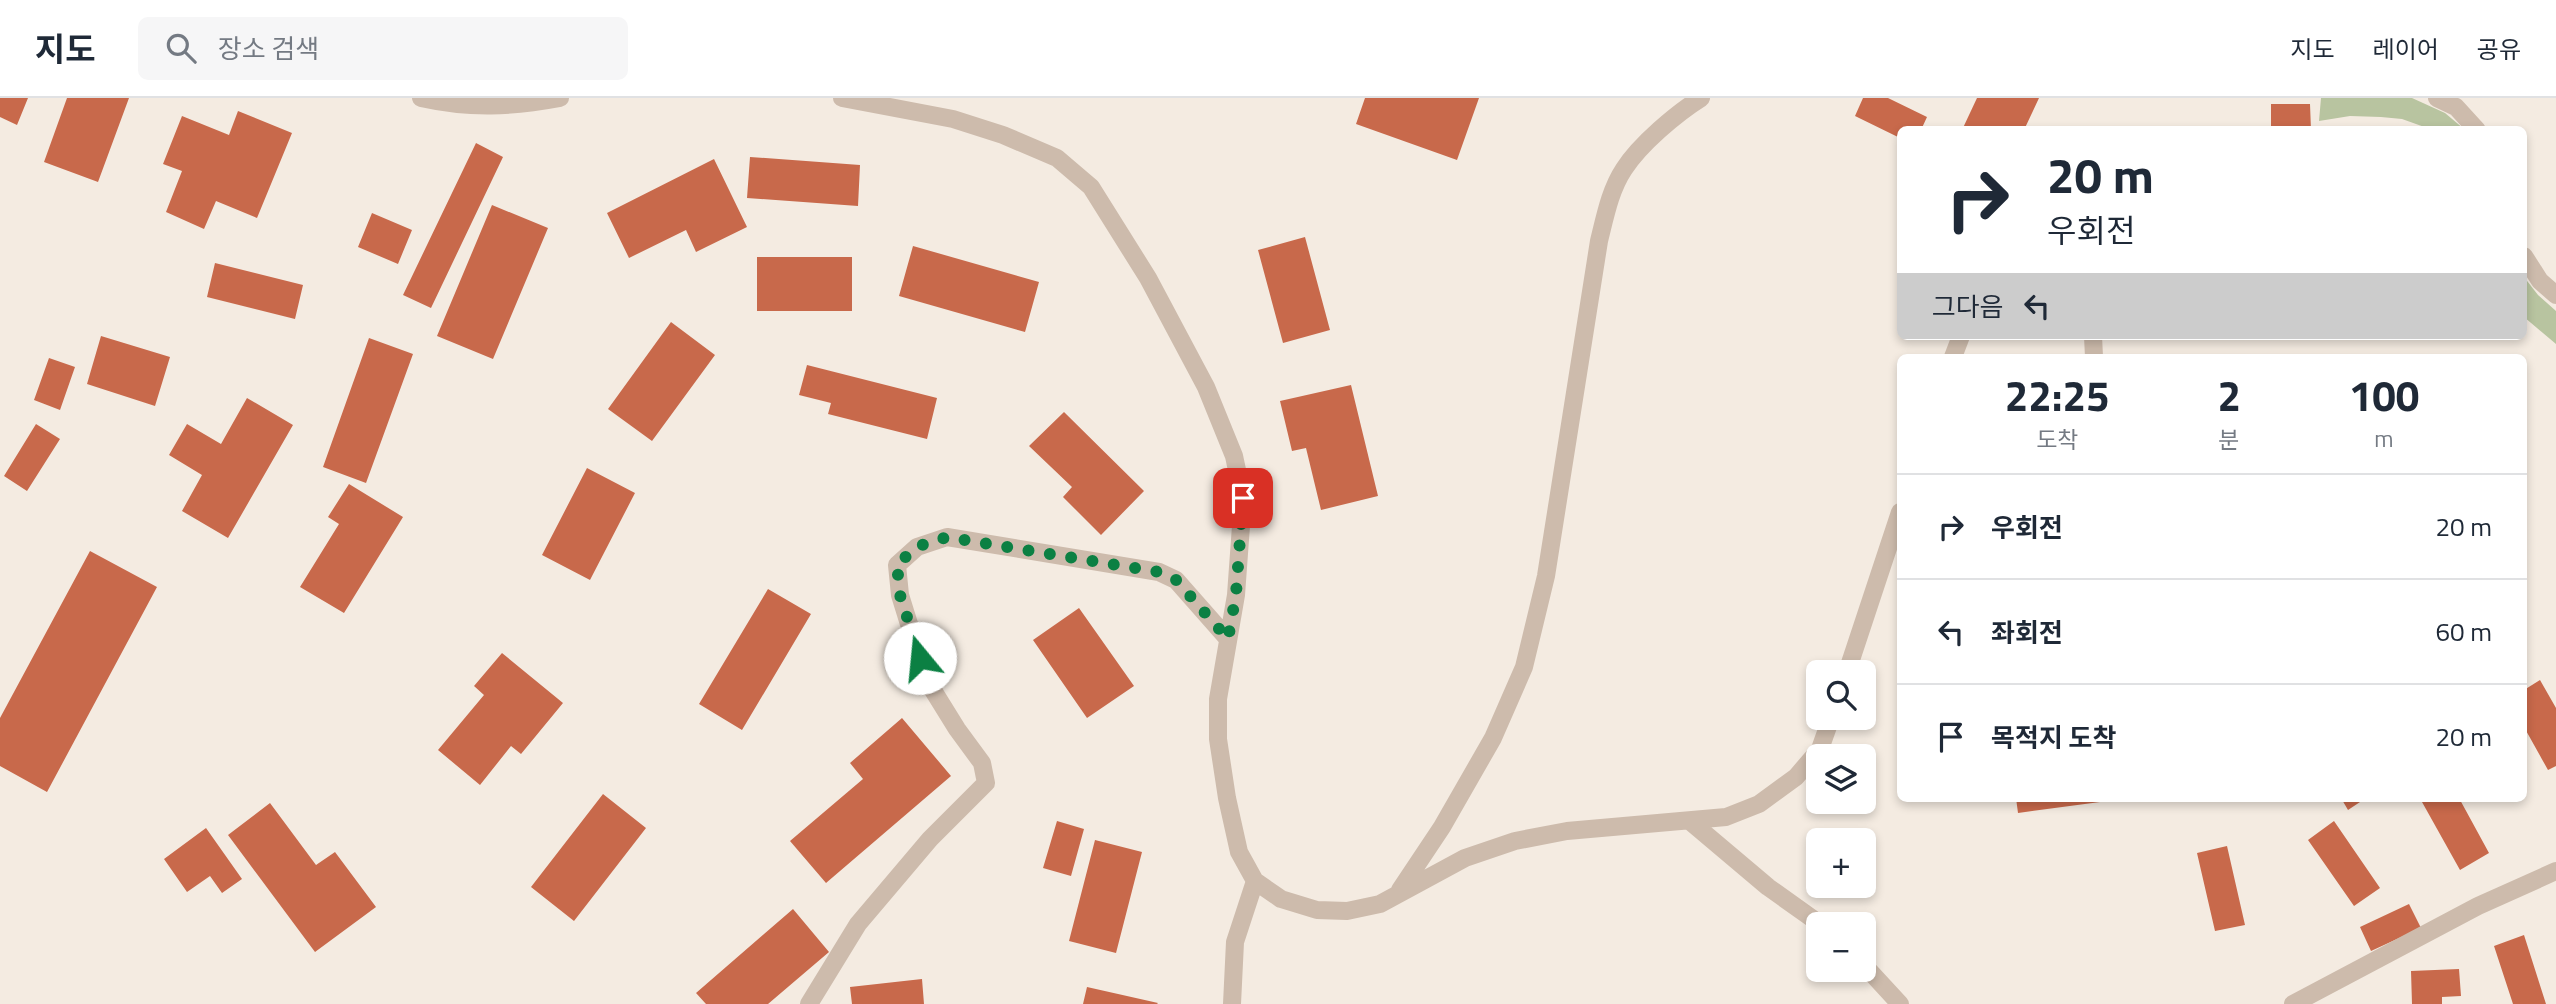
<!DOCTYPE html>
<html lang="ko">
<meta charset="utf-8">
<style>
:root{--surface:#fff;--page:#f6f6f7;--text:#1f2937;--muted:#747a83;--line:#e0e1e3}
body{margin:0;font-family:"Titillium Web","Noto Sans KR",sans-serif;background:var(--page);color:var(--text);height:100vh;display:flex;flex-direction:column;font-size:26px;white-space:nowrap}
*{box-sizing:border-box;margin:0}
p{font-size:23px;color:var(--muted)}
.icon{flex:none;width:38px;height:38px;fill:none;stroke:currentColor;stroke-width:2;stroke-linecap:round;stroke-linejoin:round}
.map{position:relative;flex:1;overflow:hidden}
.side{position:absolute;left:1897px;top:256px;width:630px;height:448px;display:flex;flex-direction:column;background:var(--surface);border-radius:10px;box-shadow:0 4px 10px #0003}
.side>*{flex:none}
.guide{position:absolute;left:1897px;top:28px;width:630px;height:214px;border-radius:10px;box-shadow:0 4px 10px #0003;background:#fff;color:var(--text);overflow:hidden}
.tools{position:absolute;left:1806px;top:562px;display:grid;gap:14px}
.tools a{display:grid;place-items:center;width:70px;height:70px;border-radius:10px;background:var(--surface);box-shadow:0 4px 10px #0003;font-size:35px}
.pin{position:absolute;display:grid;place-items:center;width:60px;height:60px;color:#fff;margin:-30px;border-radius:14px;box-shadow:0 4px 10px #0006}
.me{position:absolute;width:77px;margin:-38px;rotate:343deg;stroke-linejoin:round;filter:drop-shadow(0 0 5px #0008)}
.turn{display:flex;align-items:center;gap:24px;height:147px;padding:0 35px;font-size:32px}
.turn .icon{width:91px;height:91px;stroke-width:2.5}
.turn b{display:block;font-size:49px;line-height:60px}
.then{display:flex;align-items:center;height:66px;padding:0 35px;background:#0003;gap:14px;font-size:26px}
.eta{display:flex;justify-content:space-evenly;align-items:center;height:119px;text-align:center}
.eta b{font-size:42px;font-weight:700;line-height:49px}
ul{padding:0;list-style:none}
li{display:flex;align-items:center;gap:21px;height:105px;padding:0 35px;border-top:2px solid var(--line)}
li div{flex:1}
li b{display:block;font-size:26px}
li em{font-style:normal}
header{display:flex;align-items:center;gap:42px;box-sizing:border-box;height:98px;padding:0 35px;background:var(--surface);border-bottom:2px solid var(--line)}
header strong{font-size:33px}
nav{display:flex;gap:38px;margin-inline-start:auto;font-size:24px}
.search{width:490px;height:63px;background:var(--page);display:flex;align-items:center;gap:18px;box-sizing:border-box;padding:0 24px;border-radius:10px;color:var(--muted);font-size:26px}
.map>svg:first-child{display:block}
</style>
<header>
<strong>지도</strong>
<div class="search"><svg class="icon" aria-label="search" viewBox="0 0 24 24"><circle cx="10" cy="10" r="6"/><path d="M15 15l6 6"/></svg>장소 검색</div>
<nav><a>지도</a><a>레이어</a><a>공유</a></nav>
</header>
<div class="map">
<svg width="2556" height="906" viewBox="0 0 2556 906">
<rect width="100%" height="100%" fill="#f4ebe1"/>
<path fill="#b8c4a0" d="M2321,0H2412L2445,15L2464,31H2430L2402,21L2381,19L2350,18L2319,23Z
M2524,179L2538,197L2556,213V246L2524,219Z"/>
<path fill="#c8694b" d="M0,0H28L17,27L0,19Z
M67,0H129L98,84L44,64Z
M1365,0H1479L1457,62L1356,26Z
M1863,0H1888L1927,19L1921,32H1900V40L1855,18Z
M1977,0H2039L2024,32H1962Z
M2271,6H2310L2311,32H2271Z
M238,13L292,35L257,120L216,103L204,131L166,114L182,73L163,66L182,18L229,37Z
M476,45L503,59L431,210L403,197Z
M750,59L860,67L858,108L747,100Z
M714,61L747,129L696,154L686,132L629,160L607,115Z
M492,107L548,130L493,261L437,238Z
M372,115L412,132L398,166L358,149Z
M1305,139L1330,232L1283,245L1258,152Z
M913,148L1039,184L1025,234L899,198Z
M757,159H852V213H757Z
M215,165L303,187L295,221L207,199Z
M671,224L715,257L652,343L608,311Z
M101,238L170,259L155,308L87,286Z
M369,240L413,256L366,385L323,369Z
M49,260L75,269L60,312L34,302Z
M807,267L937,300L927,341L828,316L831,305L799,297Z
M1351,287L1378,398L1321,412L1306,350L1292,353L1280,303Z
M247,300L293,327L228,440L182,413L202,377L169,357L187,326L221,346Z
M1064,314L1144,393L1101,437L1063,399L1072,389L1029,348Z
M36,326L60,341L27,393L4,378Z
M587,370L635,395L590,482L542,457Z
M349,386L403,419L344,515L300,489L339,426L328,419Z
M90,453L157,489L47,694L0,668V620Z
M768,491L811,516L742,632L699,606Z
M1079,510L1134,588L1087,620L1033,542Z
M502,555L563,605L521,656L511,648L480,687L438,652L484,597L474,588Z
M2540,582L2556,610V668L2548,672L2524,629V592Z
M902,620L951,678L826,785L790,743L863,681L850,665Z
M603,696L646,730L574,823L531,789Z
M2016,700H2100V704L2018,715Z
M2341,700H2366L2348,712Z
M2429,700H2459L2489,755L2460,772L2422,704Z
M270,705L316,767L335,754L376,809L315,854L228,737Z
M1057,723L1084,731L1071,778L1043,770Z
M2334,723L2380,790L2354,808L2308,742Z
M206,730L242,781L222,795L210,778L187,794L164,761Z
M1095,742L1142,754L1116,855L1069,843Z
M2227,748L2245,827L2215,833L2197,755Z
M2409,806L2421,830L2371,853L2360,829Z
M793,811L829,854L768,906H706L696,895Z
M2524,837L2546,906H2513L2494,848Z
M2459,871L2461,898L2442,899V906H2412L2411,873Z
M922,881L924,906H852L850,889Z
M1087,889L1158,905L1157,906H1083Z"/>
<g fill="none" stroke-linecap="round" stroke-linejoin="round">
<path stroke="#cdbbac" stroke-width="18" d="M421,0C470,11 512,9 560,0
M842,0L953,21L1003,37L1057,60L1091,89L1148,180L1206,289L1234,358L1243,400L1236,497L1218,601V641L1227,700L1239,754L1255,783L1281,801L1317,812L1347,813L1380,806L1465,760L1515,743L1567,733L1726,719L1759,706L1796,679L1820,651L1831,620
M2437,0L2456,9L2477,32
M2524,158L2540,183L2556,197
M2093,238L2094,259
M1953,259L1961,238
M1847,574L1900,414
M1691,724L1768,789L1820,826
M1400,792L1442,729L1493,640L1524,569L1546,478L1599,143C1605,119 1610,92 1624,71C1640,46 1677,15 1701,0
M1864,867L1900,906
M809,906L858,826L930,741L986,685L982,665L957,631L926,581L900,497L897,467L917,449L947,439L1159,474L1176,482L1228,541
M1232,906L1235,844L1255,783
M2293,906L2478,808L2556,773"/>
</g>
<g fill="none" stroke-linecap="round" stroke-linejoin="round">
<path stroke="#0b8043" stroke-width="12" stroke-dasharray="0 21.6" d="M920,560L900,497L897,467L916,449L947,439L1159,474L1176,482L1228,541L1236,496L1243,400"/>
</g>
</svg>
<div class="tools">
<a><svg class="icon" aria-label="search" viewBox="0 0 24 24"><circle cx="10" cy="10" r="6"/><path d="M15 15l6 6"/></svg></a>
<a><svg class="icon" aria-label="layers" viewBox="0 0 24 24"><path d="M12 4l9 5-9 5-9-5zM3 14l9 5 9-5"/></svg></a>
<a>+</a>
<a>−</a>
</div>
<div class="pin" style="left:1243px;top:400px;background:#d93025"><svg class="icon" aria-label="arrive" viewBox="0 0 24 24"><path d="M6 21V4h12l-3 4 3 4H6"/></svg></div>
<svg class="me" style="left:920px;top:560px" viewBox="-20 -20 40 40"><circle r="19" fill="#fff"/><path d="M0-13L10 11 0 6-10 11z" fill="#0b8043"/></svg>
<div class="guide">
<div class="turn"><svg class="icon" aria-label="right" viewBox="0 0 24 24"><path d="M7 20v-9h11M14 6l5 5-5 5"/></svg><div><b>20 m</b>우회전</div></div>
<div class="then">그다음<svg class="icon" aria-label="left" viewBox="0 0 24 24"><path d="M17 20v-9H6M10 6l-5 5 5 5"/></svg></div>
</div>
<section class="side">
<div class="eta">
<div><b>22:25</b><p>도착</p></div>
<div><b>2</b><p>분</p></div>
<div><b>100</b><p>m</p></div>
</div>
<ul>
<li><svg class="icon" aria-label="right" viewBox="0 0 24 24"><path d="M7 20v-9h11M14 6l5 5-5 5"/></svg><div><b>우회전</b></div><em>20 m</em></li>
<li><svg class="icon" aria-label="left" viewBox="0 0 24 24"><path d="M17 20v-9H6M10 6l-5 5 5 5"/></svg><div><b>좌회전</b></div><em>60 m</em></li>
<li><svg class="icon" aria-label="arrive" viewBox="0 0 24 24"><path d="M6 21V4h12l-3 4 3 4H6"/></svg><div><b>목적지 도착</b></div><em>20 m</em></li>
</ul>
</section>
</div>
